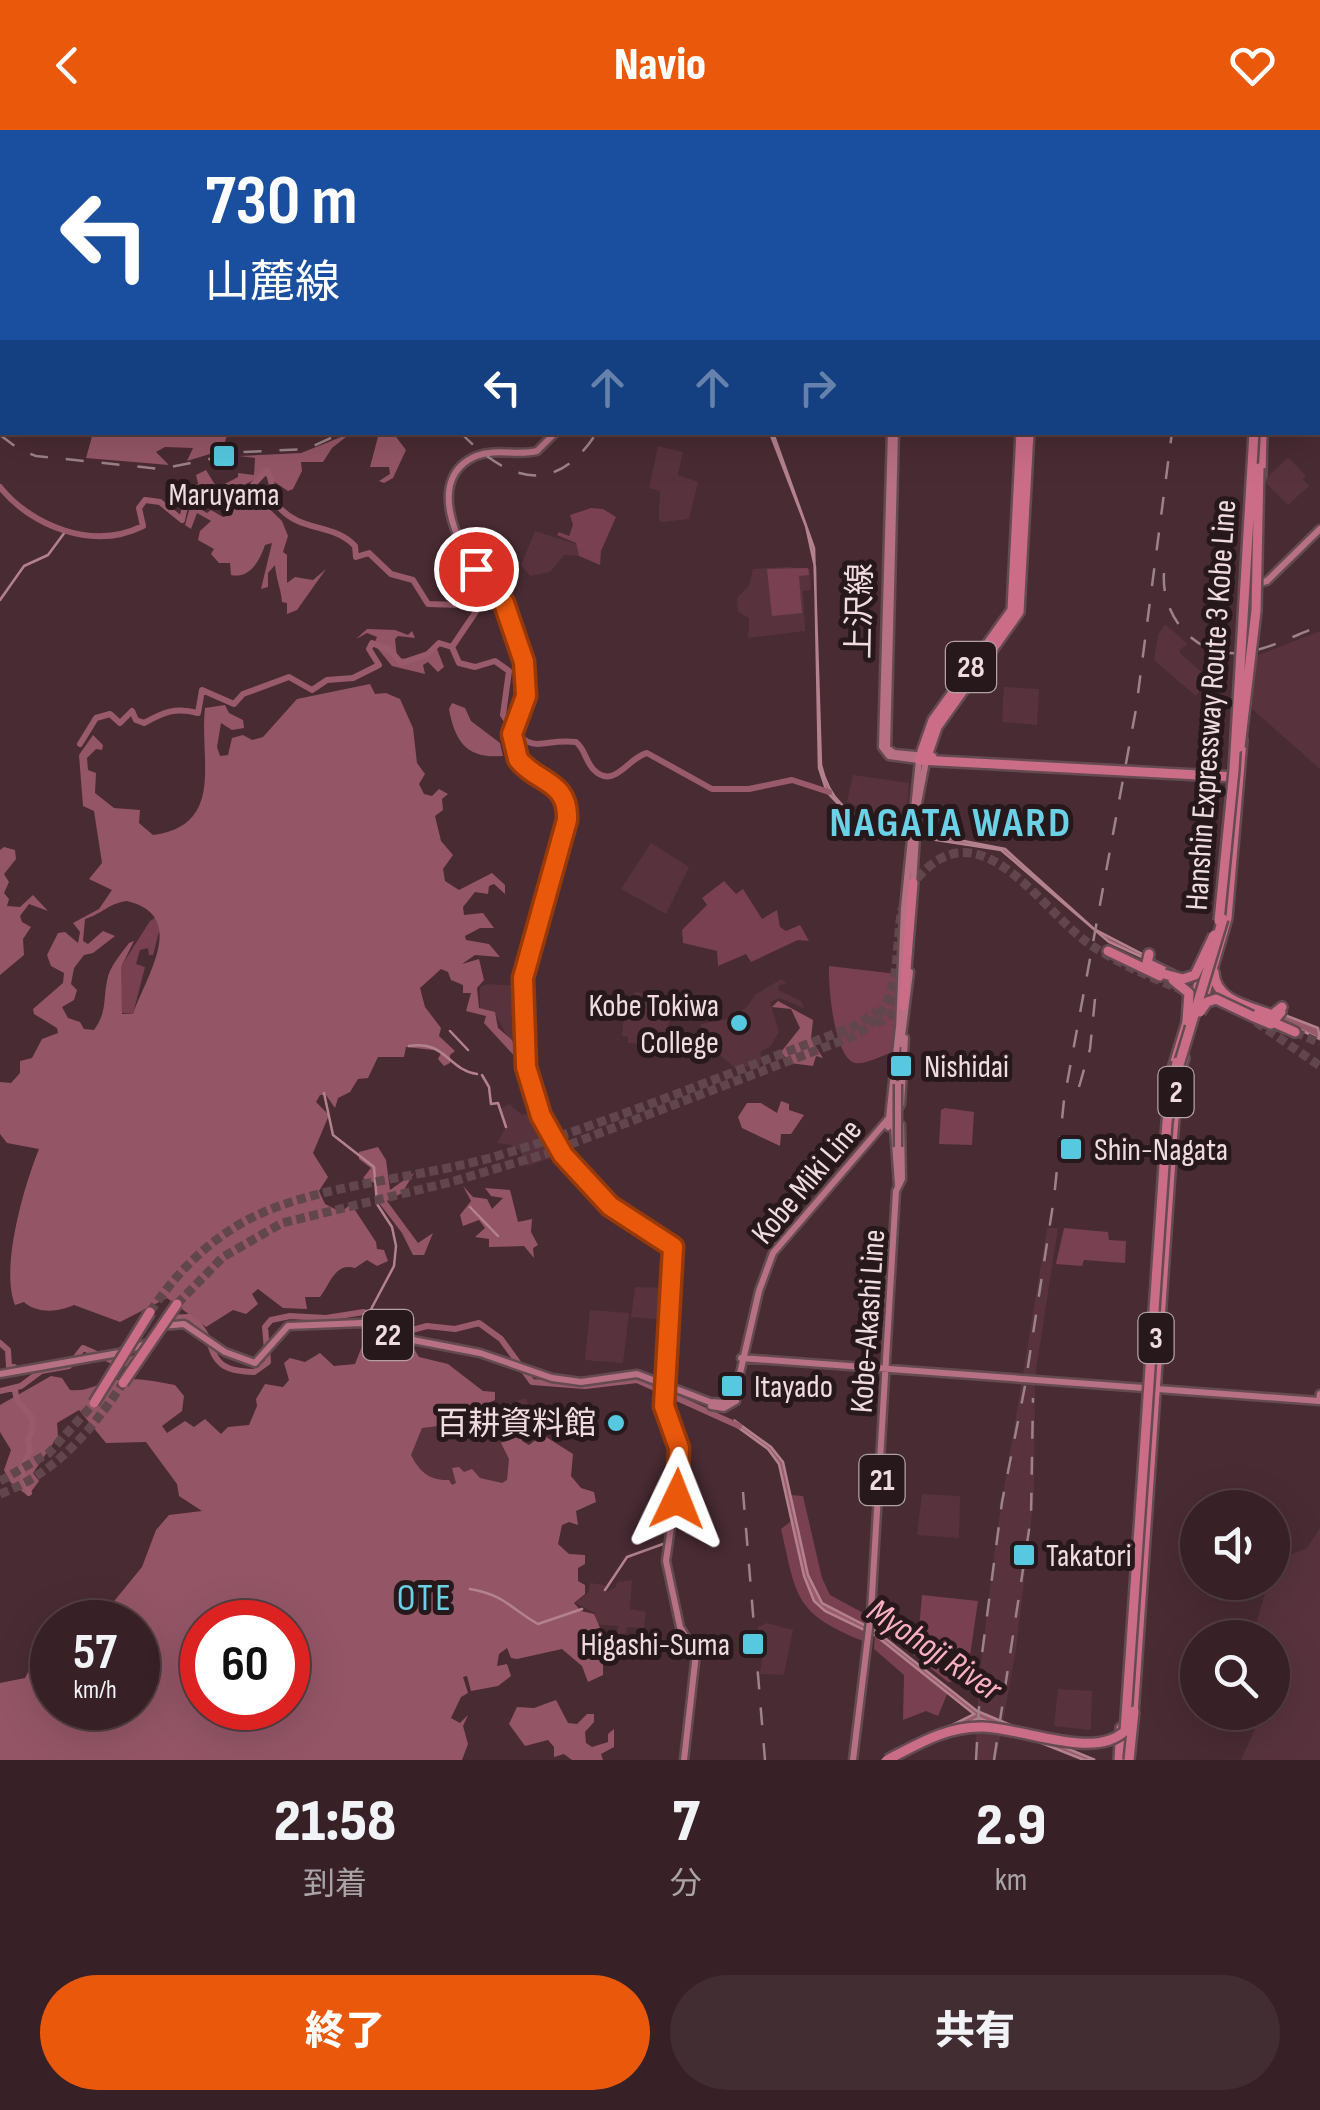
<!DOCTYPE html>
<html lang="ja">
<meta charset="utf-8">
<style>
:root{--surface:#372026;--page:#422d32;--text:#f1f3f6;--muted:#aaa3a7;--line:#513e43;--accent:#ea580c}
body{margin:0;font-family:"Sofia Sans Condensed","Noto Sans JP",sans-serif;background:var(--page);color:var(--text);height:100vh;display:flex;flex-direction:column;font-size:38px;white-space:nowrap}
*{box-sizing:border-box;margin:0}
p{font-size:32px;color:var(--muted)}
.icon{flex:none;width:55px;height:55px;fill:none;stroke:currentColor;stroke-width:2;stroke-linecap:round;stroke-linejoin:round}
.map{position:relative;height:1630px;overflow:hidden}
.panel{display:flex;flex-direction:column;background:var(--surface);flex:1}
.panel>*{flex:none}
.banner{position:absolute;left:0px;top:0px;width:1320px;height:305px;box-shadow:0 10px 40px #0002,0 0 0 2px var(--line);background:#1a4fa0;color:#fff;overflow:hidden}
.buttons{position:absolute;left:1180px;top:1360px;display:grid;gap:20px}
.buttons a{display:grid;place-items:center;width:110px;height:110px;border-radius:50%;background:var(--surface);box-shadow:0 10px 40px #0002,0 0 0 2px var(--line);font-size:50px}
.speed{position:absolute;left:30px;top:1470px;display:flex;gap:20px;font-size:50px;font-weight:700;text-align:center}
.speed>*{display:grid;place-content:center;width:130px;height:130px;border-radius:50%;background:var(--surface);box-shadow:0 10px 40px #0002,0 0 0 2px var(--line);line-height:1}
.speed small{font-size:25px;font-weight:400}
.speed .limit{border:15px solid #d22;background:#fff;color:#111}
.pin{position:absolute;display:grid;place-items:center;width:85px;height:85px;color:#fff;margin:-42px;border:5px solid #fff;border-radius:50%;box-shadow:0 2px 10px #0007}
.me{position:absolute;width:110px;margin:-55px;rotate:2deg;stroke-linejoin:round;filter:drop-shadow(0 0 8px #0008)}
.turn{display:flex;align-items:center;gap:35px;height:210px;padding:0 40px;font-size:45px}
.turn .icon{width:130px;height:130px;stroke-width:2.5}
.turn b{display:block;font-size:70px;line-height:85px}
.lanes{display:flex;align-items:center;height:95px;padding:0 40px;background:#0003;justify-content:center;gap:50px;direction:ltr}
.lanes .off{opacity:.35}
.eta{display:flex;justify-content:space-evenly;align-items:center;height:170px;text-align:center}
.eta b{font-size:60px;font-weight:800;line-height:70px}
.button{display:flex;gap:20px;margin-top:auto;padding:20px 40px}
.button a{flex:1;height:115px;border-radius:60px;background:var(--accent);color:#fff;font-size:40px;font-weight:800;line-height:115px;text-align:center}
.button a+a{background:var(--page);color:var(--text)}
header{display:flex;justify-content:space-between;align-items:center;height:130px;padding:0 40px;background:var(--accent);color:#fff;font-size:45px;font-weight:800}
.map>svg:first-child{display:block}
</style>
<header><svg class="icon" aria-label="back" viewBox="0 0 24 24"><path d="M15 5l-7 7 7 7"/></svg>Navio<svg class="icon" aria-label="heart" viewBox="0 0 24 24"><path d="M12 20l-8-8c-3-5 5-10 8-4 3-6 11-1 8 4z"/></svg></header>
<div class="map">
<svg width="1320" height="1630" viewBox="0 0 1320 1630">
<rect width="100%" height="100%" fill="#492b33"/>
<path fill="#58333d" d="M658,316L683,322L678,345L698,352L689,389L661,392L659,388L660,361L649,358Z
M1288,327L1306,346L1303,349L1309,356L1288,375L1264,351Z
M535,401L576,414L579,426L564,425L550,442L530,446L521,435Z
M787,437L810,439L811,460L803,461L805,501L748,508L749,488L738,482L737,468L749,456L753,439Z
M1165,494L1188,514L1179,520L1181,524L1208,548L1196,566L1154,530L1158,505Z
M1320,501V639L1251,578L1256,526Z
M1004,557L1039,559L1037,595L1002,592Z
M853,645L909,653L906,693L876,688L847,671Z
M651,713L689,737L666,784L621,759Z
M782,849L786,854L779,855L778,860L801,871L804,878L779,868L770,872L779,902L770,917L761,921L760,936L735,938L719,924L700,917L701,894L728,889L746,878L756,864Z
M488,854L520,856L522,909H509L495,884L480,879V857Z
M634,862L671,866L667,916L628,913V907L622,906L624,883L632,876Z
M509,974L522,985L536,981L560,1025L527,1036L520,1021L512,1015L497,1013L506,997L499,980Z
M1047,1098H1058L1035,1247L1034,1367L1016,1519L996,1630H975L979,1549L997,1402Z
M635,1157L667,1158L665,1190L631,1187Z
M590,1180L629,1183L623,1233L585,1230Z
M525,1268L539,1291L537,1298L511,1305L507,1351L501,1354L475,1349L451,1359L417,1344L408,1318L415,1301L465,1274L471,1280L492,1273L501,1277Z
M922,1364L960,1366L959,1408L917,1405Z
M1320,1398V1630H1241L1262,1583L1272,1582V1508L1252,1507L1268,1453L1272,1452L1274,1432L1307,1418Z
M632,1450L630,1479L646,1482L644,1498L627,1497L625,1506H617L618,1496L595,1494V1483L575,1473L589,1462L590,1453L605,1455L606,1462L616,1457L617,1452Z
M767,1493L793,1500L784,1545L760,1544L764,1514H760L758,1497Z
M1058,1559L1092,1561L1091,1600L1054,1596Z"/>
<path fill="#784050" d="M591,378L603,379L616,387L601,421L600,435L579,426L576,413L557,405L559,402L569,406L573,395L570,385Z
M808,438L809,445L799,446L802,483L772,486L767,439Z
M724,751L736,764L743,759L762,789L777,780L780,797L786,801L800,795L809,811L798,810L751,832L746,824L718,836L717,821L683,813L682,800L707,775L702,768Z
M158,786L161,794L153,825H149L148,818L140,820L136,834L145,837L133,884L122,883L120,838L150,791Z
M829,836L897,844L893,922C883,925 864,935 855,933C834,928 828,855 829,836Z
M945,978L974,982L972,1015L939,1014L941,980Z
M1064,1098L1108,1102L1109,1110L1126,1111L1125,1133L1084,1130L1082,1136L1056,1134Z
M791,1365L803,1366L822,1448L830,1465L867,1485L863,1511C794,1483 797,1468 781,1399L795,1388Z
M922,1465L978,1471L970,1526L957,1551L948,1552L896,1511L904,1502L918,1510Z
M875,1505L948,1562L938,1586L926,1581L903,1590L904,1545L874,1519Z"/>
<path fill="#945667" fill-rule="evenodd" d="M93,303V302L233,303L226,308L223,320L187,331L193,318L165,317L156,322L169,335L86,328Z
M351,303L332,318L323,332H301L302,341L293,359L288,361L264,345L230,362L225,373L217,374L200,361L196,345L206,340L217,358L238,347V343L254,345L255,328L239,326L301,323Z
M379,303H393L406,320L393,348L384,353L379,351L390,344L389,337H370Z
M252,362L282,391L288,406L283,422L287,425V453L295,447L313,450L326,439L297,480L287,484V473L282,472C281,459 276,449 275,435L268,443V457L261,459L272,413L265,415C260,430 250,449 231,445L230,433H219L211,424L214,419L198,410L200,401L211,391L197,383L191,399L185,395L191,373L207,383L211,380L223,387L231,385L239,369Z
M367,499L395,500L408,505L412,501L415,508L398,506L395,509L397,528L416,530L435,514L444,537L438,542L428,532L423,535L425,544L392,536L374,514L377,507L367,503L356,509Z
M370,554L375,564L386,563L400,569L413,598L417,633L425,644L419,654L424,664L432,666L439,659L448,664L442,669L443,680L435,686L441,711L453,725L443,739L445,751L459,760L492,743L505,755V764L494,754L489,756L488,764L475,762L463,777L464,785L483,783L494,798H480L465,806L466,810L489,814L500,827L475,825L462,834L479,829L484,850L477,858L479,878L495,882L498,898L512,910L520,932L484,893L486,886L466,881L471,863H463V855L451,850L448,842L441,839L420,858L425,877L441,898L439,906L455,921L450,925V933L444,936L438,929L442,921L406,917L404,927H378L368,948L358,949L350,962L338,968L335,978L326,965H320L316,972L329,985L313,1023L328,1047L319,1061L325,1074L341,1082L351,1074L376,1112L377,1119L384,1120L388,1131L377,1136L367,1130L355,1138C335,1132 330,1154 320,1167H305L307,1179L283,1178L258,1159L252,1164L258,1174L246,1184L233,1180L206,1197L167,1168L120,1192L74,1175C59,1182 37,1184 24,1172L15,1175C0,1138 24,1056 39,1019L7,1013L0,1004V952L11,953L20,943V931L32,928L42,909L58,903L57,898L34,884L33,879L63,853L64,843L51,836L47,825L58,803L65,802L78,813L80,802L73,793L99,779L112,760L89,749L102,733L94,681L83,676L79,625L93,605L103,615L102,620L96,619L87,628L88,640L96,643L95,663L114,678L140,680L139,693L153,705C226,695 199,629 205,578L225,575L229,583L243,590L244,598L232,600L221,593L217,617L220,626L228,625L232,608L243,605L252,610L263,607L297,569ZM127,771C189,786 146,846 133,884H122L121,837L134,811L129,813C121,824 109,837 107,851C103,871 107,882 94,900L84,899L80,892L68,888L62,877L74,870L77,860L71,854L74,838L84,825L93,823L115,806L103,801L88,814L83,811L85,789C102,784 109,773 127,771Z
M452,573L465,578L471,591L500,613L503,626C468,629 455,613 449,579Z
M4,717L15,720L16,729L4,744L9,752L4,763L9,769L7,776L20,777L33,765L48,781L29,774L20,786L22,792L31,797L23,809L24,825L0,845V720Z
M778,871L813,890L811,909L823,928L816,926L813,936L790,933L781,922L800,898L791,879L772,877Z
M781,971L789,974V980L804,985L791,1004H781L780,1016L742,998L738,987L747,973H761L777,983Z
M378,1017L386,1030L390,1060L414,1043L402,1063L387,1071L418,1113L433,1103L424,1125H413L402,1103L379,1073L374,1053L363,1048L371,1038L359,1029V1022Z
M463,1056L473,1067L487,1069L492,1079L503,1068L491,1066L485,1058L510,1060L518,1092L532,1089L531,1102L538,1115L533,1118L534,1128L524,1116L489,1117V1109L475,1107L485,1098L479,1090L463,1096L460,1085L471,1071Z
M368,1201L379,1206L380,1217L394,1221L402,1211L412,1216L419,1227L448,1234L483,1261L495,1262V1270L470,1281L465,1278L457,1282L454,1294L422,1298L411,1325C419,1341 429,1351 449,1350L452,1355L456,1353L452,1338L459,1337L464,1342L472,1339L480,1348L502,1353L507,1350L509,1329L501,1313L518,1298H524L522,1311L529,1315L538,1308L534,1299L539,1294L543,1305L573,1324L571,1346L581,1358L594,1362L596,1372L576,1381L578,1395L569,1392L562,1395L558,1414L569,1424L585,1425V1434L578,1438V1451L585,1455V1464L574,1473L581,1481L594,1484L603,1505V1545L588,1552L582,1536L562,1519L517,1529L511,1528L507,1518L499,1524L497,1536L507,1534L511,1546L498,1556L471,1561L467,1546L463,1547L468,1563L461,1567L451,1588L460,1593L468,1585L463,1596L468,1614L462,1630H0V1553L25,1548L32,1534L52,1535V1578H138V1492H97L142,1437L156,1400L169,1385L202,1381L179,1366L177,1354L146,1312L106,1313L79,1280L57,1293L58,1306L33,1343L39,1351L28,1366L10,1352L4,1340L11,1320L0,1302V1275L51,1246L62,1248L70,1260C86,1262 95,1255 110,1251C131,1246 155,1251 175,1255L184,1266L182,1281L162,1296L167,1303L185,1291L194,1297L205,1289L221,1304L228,1297L249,1295L257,1276L256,1269L265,1254L283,1257L289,1250L284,1233L290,1228L305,1232L320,1223L334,1236L355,1234ZM202,1492H288V1578H202Z
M556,1570L568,1593L577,1594L587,1584H594V1592L585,1602L586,1613L592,1617L608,1612V1604L614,1599V1617L601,1624L603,1630H572L564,1624L554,1627V1617L548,1610L525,1616L509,1594L517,1577L534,1578Z"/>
<path fill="#995b6b" stroke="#b3828e" stroke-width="2.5" d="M770,303H773L814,418L821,635C829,669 847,685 880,695L1005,719L1094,799L1185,846L1318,898L1320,909L1109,812L1001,720L930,709L871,694L848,684L827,662L819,638L815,437L806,396Z
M735,1291L771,1317L783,1332L808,1445L822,1473L876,1501L977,1581L1095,1630H1084L979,1588L891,1630H882L974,1584L875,1505L825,1481L814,1471L804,1446L779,1334L768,1319L735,1295Z"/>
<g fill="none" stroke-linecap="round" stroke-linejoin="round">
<path stroke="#b3828e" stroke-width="2.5" d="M0,470L24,436L48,425L65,402
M450,901L468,920
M409,916C446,910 448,940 477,944
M482,945L489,957L491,974L498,973L506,997
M324,963L333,1005L374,1037L377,1074L392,1097L396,1116L394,1136L369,1183
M470,1077L498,1106
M470,1459C505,1465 511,1479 538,1494L582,1479
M605,1460L627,1427L663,1414
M898,1630L918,1619"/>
<path stroke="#995b6b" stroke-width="6" d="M113,2L115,0
M126,2L131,0
M689,2V0
M0,179L2,176
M0,357C31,396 93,421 143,396L139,378L145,370L160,372L182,390L187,368L197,357L228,379L234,359L250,358L267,340C274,352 271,367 279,377C300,402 334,393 355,416L356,427L369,423L391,444L413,450L428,474L463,475L477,480L452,517
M452,517L459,533L475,537L495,531L509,541L503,585C532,631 540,607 576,612C585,619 585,630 593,639C614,661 627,628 647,623L712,659H749L792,650L829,662
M80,614L96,588L110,584L120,593L132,581L136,590L144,593C164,582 175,577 198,583L202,560L234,574L243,564L289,547L312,560L327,550L353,548L379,535L369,519L372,513L391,521L401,533L428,524L439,513L452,517
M169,1188L189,1187C224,1210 197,1241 254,1242L268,1232L265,1197L271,1190L290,1186L326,1188L364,1182L397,1204L427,1196L455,1199L479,1193L501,1209L532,1252L585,1256L637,1250L739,1296
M0,1213L8,1220L9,1237H14
M15,1259C16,1285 44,1278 28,1310L30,1320L21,1339L29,1363
M0,1261L21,1256L41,1241L69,1236L83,1218L122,1235L136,1227"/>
<path stroke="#62464d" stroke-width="9" stroke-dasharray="9 4.5" stroke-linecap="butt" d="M909,759C973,668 1034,771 1084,810C1114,832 1148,846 1182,860
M1256,892L1320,936
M876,894L892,884L899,865
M1295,902L1320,913
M177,1174L223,1127L282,1093L451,1052L545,1024L854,906C905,876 893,828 902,778
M150,1182C177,1142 210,1108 255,1086C322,1054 422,1048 497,1026C618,990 735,940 853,897L877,881
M0,1351L49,1323L94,1273
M0,1364C56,1343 91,1301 123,1253"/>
<g stroke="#644b51" stroke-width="11">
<path id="major" d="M542,2V0
M907,2V0
M912,2V0
M556,302L537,321C517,326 496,318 476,326C425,348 457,415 480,445C488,455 499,463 505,475C512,490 518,509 522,525C534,567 506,590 518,629C537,653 568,650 567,690L523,847L526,937L541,985L563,1025L600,1068L673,1117L664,1276L680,1335L666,1431L680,1497L696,1524L684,1630
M891,302L882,617L889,626L919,630L904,778L899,900
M895,302L887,618L894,623L927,626L918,673L913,754
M1256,454L1267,451L1320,399
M901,914L910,842
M890,993L894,997L898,1055
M888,997L901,974L905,908
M162,1196L184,1194L225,1222L255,1233L288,1196L362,1193L392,1206L480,1223L552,1248L581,1252L637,1244L710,1272L725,1273L735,1265L759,1161L773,1123L889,988L899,897
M741,1228L1319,1271L1320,1264
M0,1244L119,1223L148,1213
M711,1276L724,1278L736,1271
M853,1630L871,1482L896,1061L902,1049L901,995"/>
</g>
<g stroke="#644b51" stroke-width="14">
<path id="highway" d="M1041,2V0
M1049,2L1050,0
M1289,2L1290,0
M1021,302L1012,480L933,590L919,630L1236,647
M1261,345L1262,302
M1248,481L1251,429
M932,627L927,626L937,597L1019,482L1029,302
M1108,821L1160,846
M1149,824L1147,833L1172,845
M1214,842C1215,871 1249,876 1272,885L1282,877
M1203,871L1227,788L1242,610
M903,876L913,753
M1252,886L1271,894L1281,882
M1277,894L1295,902
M1174,935L1206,830
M1133,1585L1172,1014L1177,951L1184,928
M1119,1630L1121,1598"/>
</g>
<use href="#major" stroke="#b77084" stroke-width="6"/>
<use href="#highway" stroke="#cc6d88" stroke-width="9"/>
<path stroke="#9c8389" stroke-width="2.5" stroke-dasharray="18 18" stroke-linecap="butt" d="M1203,2V0
M460,302C506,350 555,369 597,302
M0,305L20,320L36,326L161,339L244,322L307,319L344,302
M1164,443C1161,486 1194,526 1239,523C1266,521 1295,505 1320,496
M1079,957L1090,919L1095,869
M743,1362L765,1630
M976,1630L982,1524L1002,1372L1025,1256L1054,1068L1064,970L1136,579L1172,302
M994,1630L1031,1387L1033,1268"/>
<g stroke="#644b51" stroke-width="11" stroke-linecap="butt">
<path id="major-bridge" d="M898,1017V954"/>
</g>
<g stroke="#644b51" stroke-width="14" stroke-linecap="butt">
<path id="highway-bridge" d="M1240,617L1256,481L1259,338
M1219,791L1234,640L1254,302
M1164,844L1183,849L1195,845L1214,805
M1173,850L1189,863L1187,891
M1200,882L1207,872L1216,869L1252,886
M1179,935L1223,789
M123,1253L177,1174
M94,1273L150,1182
M887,1630C918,1614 947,1596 983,1597C1028,1599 1094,1630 1125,1601L1167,992L1177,932
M1129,1630L1134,1581"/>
</g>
<use href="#major-bridge" stroke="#b77084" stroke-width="6"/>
<use href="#highway-bridge" stroke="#cc6d88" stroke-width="9"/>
</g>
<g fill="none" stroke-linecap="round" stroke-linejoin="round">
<g stroke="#983908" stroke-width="25">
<path id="route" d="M476,439L504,473L524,532L526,566L512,604L518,629C536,653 569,650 567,690L523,848L526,937L541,986L563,1025L610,1076L673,1117L664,1276L679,1318L677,1369"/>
</g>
<use href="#route" stroke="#ea580c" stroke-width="18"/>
</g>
<g fill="#56c9e0" stroke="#26181b" stroke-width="4">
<rect x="212" y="314" width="24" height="24" rx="5"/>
<circle cx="739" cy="893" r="10"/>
<rect x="889" y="924" width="24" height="24" rx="5"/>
<rect x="1059" y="1007" width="24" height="24" rx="5"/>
<rect x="720" y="1244" width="24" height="24" rx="5"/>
<circle cx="616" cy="1293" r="10"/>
<rect x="1012" y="1413" width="24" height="24" rx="5"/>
<rect x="741" y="1502" width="24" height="24" rx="5"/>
</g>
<g text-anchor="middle" stroke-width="10" stroke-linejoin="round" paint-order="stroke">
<g fill="#26181b" stroke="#b3a1a5" stroke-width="2.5">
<rect x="946" y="512" width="50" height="50" rx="8"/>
<rect x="1158.5" y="937" width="35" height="50" rx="8"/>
<rect x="363" y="1180" width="50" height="50" rx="8"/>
<rect x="1138.5" y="1183" width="35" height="50" rx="8"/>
<rect x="859.5" y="1325" width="45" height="50" rx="8"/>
</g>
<g font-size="30" font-weight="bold" fill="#f0dce0">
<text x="971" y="547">28</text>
<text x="1176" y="972">2</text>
<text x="388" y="1215">22</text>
<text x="1156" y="1218">3</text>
<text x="882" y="1360">21</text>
</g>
<g font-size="32" fill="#f0dce0" stroke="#26181b" text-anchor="start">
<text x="224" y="375" text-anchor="middle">Maruyama</text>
<text x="719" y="886" text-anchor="end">Kobe Tokiwa<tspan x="719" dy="37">College</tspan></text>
<text x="924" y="947">Nishidai</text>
<text x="1094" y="1030">Shin-Nagata</text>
<text x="754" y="1267">Itayado</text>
<text x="596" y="1304" text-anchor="end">百耕資料館</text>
<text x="1046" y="1436">Takatori</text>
<text x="730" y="1525" text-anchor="end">Higashi-Suma</text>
</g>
<g font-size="32" fill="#f0dce0" stroke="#26181b">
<text transform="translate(859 481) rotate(-89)" y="11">上沢線</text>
<text transform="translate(1210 575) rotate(-86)" y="11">Hanshin Expressway Route 3 Kobe Line</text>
<text transform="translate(806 1051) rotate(-50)" y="11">Kobe Miki Line</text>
<text transform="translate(867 1191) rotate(-86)" y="11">Kobe-Akashi Line</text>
</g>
<g font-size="35" font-style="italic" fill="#fbafc2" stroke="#26181b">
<text transform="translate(935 1519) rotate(34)" y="12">Myohoji River</text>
</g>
<g font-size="38" letter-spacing="2.5" fill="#6ad1e6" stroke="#26181b">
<text x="425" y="1480">OTE</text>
</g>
<g font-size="42" font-weight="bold" letter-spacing="2.5" fill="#6ad1e6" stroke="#26181b">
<text x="951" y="706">NAGATA WARD</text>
</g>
</g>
</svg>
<div class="buttons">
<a><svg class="icon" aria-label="sound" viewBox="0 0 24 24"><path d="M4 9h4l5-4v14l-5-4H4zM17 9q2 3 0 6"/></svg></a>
<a><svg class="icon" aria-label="search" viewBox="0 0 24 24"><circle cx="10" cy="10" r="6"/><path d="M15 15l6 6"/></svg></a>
</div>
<div class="speed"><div>57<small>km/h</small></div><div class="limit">60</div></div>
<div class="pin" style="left:476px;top:439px;background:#d93025"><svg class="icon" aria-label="arrive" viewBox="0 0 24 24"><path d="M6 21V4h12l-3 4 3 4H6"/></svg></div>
<svg class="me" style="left:677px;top:1369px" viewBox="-20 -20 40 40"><path d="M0-17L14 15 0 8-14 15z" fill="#ea580c" stroke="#fff" stroke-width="4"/></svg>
<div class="banner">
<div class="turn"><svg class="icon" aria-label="left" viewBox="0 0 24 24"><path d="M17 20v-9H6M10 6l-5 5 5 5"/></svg><div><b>730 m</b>山麓線</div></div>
<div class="lanes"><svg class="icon" aria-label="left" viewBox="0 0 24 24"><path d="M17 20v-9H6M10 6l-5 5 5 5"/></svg><svg class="icon off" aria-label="ahead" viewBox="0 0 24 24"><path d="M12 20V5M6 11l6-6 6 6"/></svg><svg class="icon off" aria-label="ahead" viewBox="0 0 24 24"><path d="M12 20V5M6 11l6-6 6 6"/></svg><svg class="icon off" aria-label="right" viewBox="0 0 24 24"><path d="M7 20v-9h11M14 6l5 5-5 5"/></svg></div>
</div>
</div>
<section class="panel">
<div class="eta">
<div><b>21:58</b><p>到着</p></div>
<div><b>7</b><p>分</p></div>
<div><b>2.9</b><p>km</p></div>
</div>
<div class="button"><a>終了</a><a>共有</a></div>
</section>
